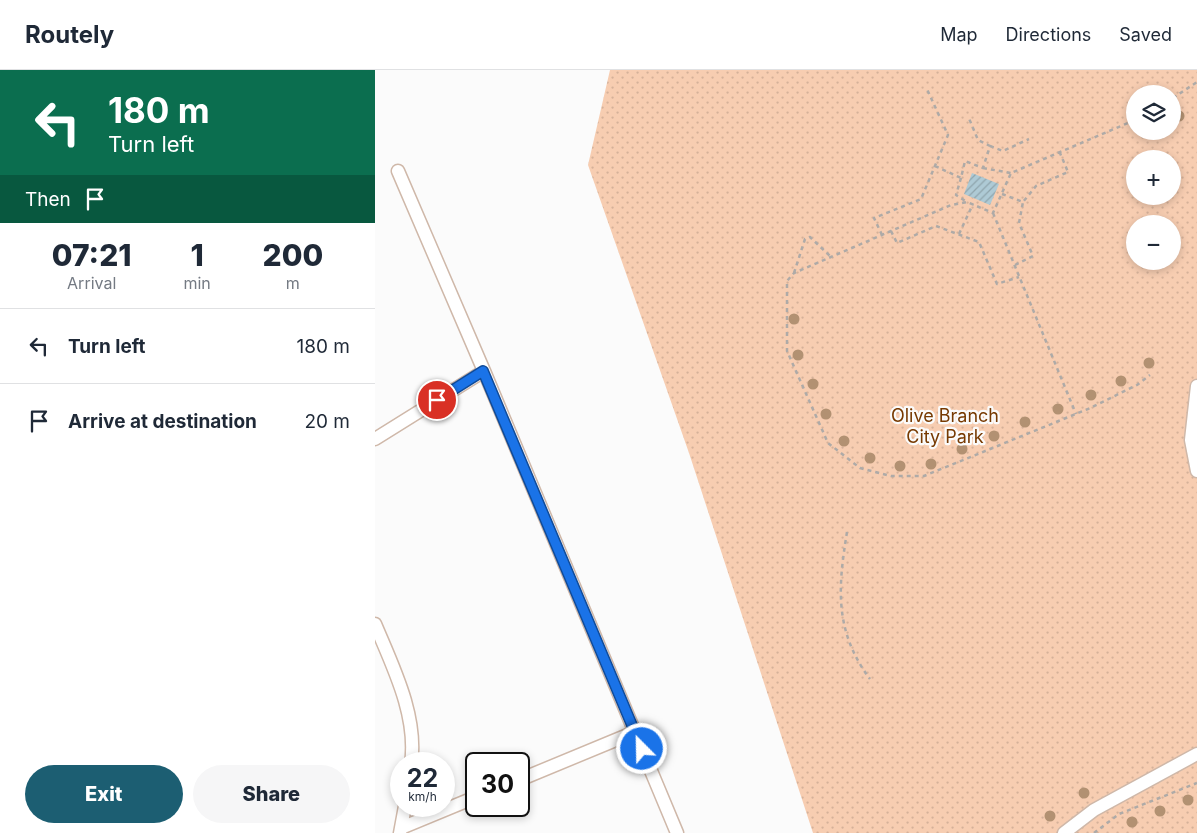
<!DOCTYPE html>
<meta charset="utf-8">
<style>
:root{--surface:#fff;--page:#f6f6f7;--text:#1f2937;--muted:#747a83;--line:#e0e1e3;--accent:#1c5e72}
body{margin:0;font-family:Inter,sans-serif;background:var(--page);color:var(--text);height:100vh;display:flex;flex-direction:column;font-size:19px;white-space:nowrap}
*{box-sizing:border-box;margin:0}
p{font-size:16px;color:var(--muted)}
.icon{flex:none;width:28px;height:28px;fill:none;stroke:currentColor;stroke-width:2;stroke-linecap:round;stroke-linejoin:round}
.map{position:relative;flex:1;overflow:hidden}
.side{display:flex;flex-direction:column;background:var(--surface);width:375px}
.side>*{flex:none}
.hud{background:#0b6e4f;color:#fff;overflow:hidden}
.controls{position:absolute;left:751px;top:15px;display:grid;gap:10px}
.controls a{display:grid;place-items:center;width:55px;height:55px;border-radius:50%;background:var(--surface);box-shadow:0 2px 8px #0003;font-size:25px}
.speed{position:absolute;left:15px;top:682px;display:flex;gap:10px;font-size:25px;font-weight:700;text-align:center}
.speed>*{display:grid;place-content:center;width:65px;height:65px;border-radius:50%;background:var(--surface);box-shadow:0 2px 8px #0003;line-height:1}
.speed small{font-size:12px;font-weight:400}
.speed .limit{border:2px solid #111;border-radius:8px;background:#fff;color:#111}
.pin{position:absolute;display:grid;place-items:center;width:42px;height:42px;color:#fff;margin:-21px;border:2px solid #fff;border-radius:50%;box-shadow:0 1px 5px #0007}
.me{position:absolute;width:55px;margin:-28px;rotate:337deg;stroke-linejoin:round;filter:drop-shadow(0 0 4px #0008)}
.turn{display:flex;align-items:center;gap:18px;height:105px;padding:0 25px;font-size:22px}
.turn .icon{width:65px;height:65px;stroke-width:2.5}
.turn b{display:block;font-size:35px;line-height:42px}
.then{display:flex;align-items:center;height:48px;padding:0 25px;background:#0003;gap:10px;font-size:19px}
.eta{display:flex;justify-content:space-evenly;align-items:center;height:85px;text-align:center}
.eta b{font-size:30px;font-weight:800;line-height:35px}
.primary-button{display:flex;gap:10px;margin-top:auto;padding:10px 25px}
.primary-button a{flex:1;height:58px;border-radius:30px;background:var(--accent);color:#fff;font-size:20px;font-weight:800;line-height:58px;text-align:center}
.primary-button a+a{background:var(--page);color:var(--text)}
ul{padding:0;list-style:none}
li{display:flex;align-items:center;gap:15px;height:75px;padding:0 25px;border-top:1px solid var(--line)}
li div{flex:1}
li b{display:block;font-size:19px}
li em{font-style:normal}
header{display:flex;align-items:center;gap:30px;box-sizing:border-box;height:70px;padding:0 25px;background:var(--surface);border-bottom:1px solid var(--line)}
header strong{font-size:24px}
nav{display:flex;gap:28px;margin-inline-start:auto;font-size:18px}
main{display:flex;flex:1;min-height:0}
.map>svg:first-child{display:block}
</style>
<header>
<strong>Routely</strong>
<nav><a>Map</a><a>Directions</a><a>Saved</a></nav>
</header>
<main>
<section class="side">
<div class="hud">
<div class="turn"><svg class="icon" aria-label="left" viewBox="0 0 24 24"><path d="M17 20v-9H6M10 6l-5 5 5 5"/></svg><div><b>180 m</b>Turn left</div></div>
<div class="then">Then<svg class="icon" aria-label="arrive" viewBox="0 0 24 24"><path d="M6 21V4h12l-3 4 3 4H6"/></svg></div>
</div>
<div class="eta">
<div><b>07:21</b><p>Arrival</p></div>
<div><b>1</b><p>min</p></div>
<div><b>200</b><p>m</p></div>
</div>
<ul>
<li><svg class="icon" aria-label="left" viewBox="0 0 24 24"><path d="M17 20v-9H6M10 6l-5 5 5 5"/></svg><div><b>Turn left</b></div><em>180 m</em></li>
<li><svg class="icon" aria-label="arrive" viewBox="0 0 24 24"><path d="M6 21V4h12l-3 4 3 4H6"/></svg><div><b>Arrive at destination</b></div><em>20 m</em></li>
</ul>
<div class="primary-button"><a>Exit</a><a>Share</a></div>
</section>
<div class="map">
<svg width="822" height="763" viewBox="0 0 822 763">
<defs>
<pattern id="park-dots" width="8" height="8" patternUnits="userSpaceOnUse" patternTransform="scale(1.25)"><rect width="8" height="8" fill="#f7cdb1"/><path d="M2 2h.1M6 6h.1" fill="none" stroke="#d5b199" stroke-width="1.8" stroke-linecap="round"/></pattern>
<pattern id="building-hatch" width="6" height="6" patternUnits="userSpaceOnUse" patternTransform="scale(1.25)"><rect width="6" height="6" fill="#aecad5"/><path d="M-1 1l2-2M0 6l6-6M5 7l2-2" fill="none" stroke="#8fa5ad"/></pattern>
</defs>
<rect width="100%" height="100%" fill="#fbfbfb"/>
<path fill="url(#park-dots)" fill-rule="evenodd" d="M235,0H822V763H438L314,383L213,95ZM760,24H798V61H760ZM760,89H798V126H760ZM760,154H798V191H760Z"/>
<path fill="url(#building-hatch)" d="M597,103L624,114L615,135L589,124Z"/>
<g fill="none" stroke-linecap="round" stroke-linejoin="round">
<g stroke="#cfb8a9" stroke-width="15">
<path id="minor" d="M23,101L109,301
M822,316L816,370L822,401
M0,369L109,301L302,763
M0,554C18,597 43,646 36,694
M144,710L260,662
M26,758L101,727
M25,763L30,736
M689,763L719,740L822,684"/>
</g>
<path stroke="#aeaaa7" stroke-width="2.5" stroke-dasharray="4 4" stroke-linecap="butt" d="M798,28L822,12
M760,50L636,103L618,143L592,132L576,135L419,203L412,211V281L453,373L485,398L516,406H549L713,339L762,315L775,305
M615,76L628,81L654,69
M560,96L586,108L590,91L608,98L615,76L603,70L593,46
M608,98L636,103
M586,108L581,125L592,132
M627,124L648,132L661,116L693,102L685,83
M618,143L701,344
M516,161L522,173L561,156L604,172L622,214L644,207
M584,164L598,134
M507,165L499,148L546,129L573,65L551,17
M640,195L658,186L644,153L648,132
M419,203L430,169L435,167L455,186
M472,462C463,517 459,561 495,609
M719,763L744,744L822,713"/>
<use href="#minor" stroke="#fff" stroke-width="12"/>
</g>
<g fill="#b29172">
<circle cx="804" cy="46" r="5.5"/>
<circle cx="419" cy="249" r="5.5"/>
<circle cx="423" cy="285" r="5.5"/>
<circle cx="774" cy="293" r="5.5"/>
<circle cx="746" cy="311" r="5.5"/>
<circle cx="438" cy="314" r="5.5"/>
<circle cx="716" cy="325" r="5.5"/>
<circle cx="683" cy="339" r="5.5"/>
<circle cx="451" cy="344" r="5.5"/>
<circle cx="650" cy="352" r="5.5"/>
<circle cx="619" cy="366" r="5.5"/>
<circle cx="469" cy="371" r="5.5"/>
<circle cx="587" cy="379" r="5.5"/>
<circle cx="495" cy="388" r="5.5"/>
<circle cx="556" cy="394" r="5.5"/>
<circle cx="525" cy="396" r="5.5"/>
<circle cx="709" cy="723" r="5.5"/>
<circle cx="813" cy="730" r="5.5"/>
<circle cx="785" cy="741" r="5.5"/>
<circle cx="675" cy="746" r="5.5"/>
<circle cx="757" cy="752" r="5.5"/>
</g>
<g fill="none" stroke-linecap="round" stroke-linejoin="round">
<g stroke="#114b97" stroke-width="12">
<path id="route" d="M62,330L108,301L267,679"/>
</g>
<use href="#route" stroke="#1a73e8" stroke-width="9"/>
</g>
<g text-anchor="middle" stroke-width="4.5" stroke-linejoin="round" paint-order="stroke">
<g font-size="18" fill="#773a02" stroke="#fbfbfb">
<text x="570" y="352">Olive Branch<tspan x="570" dy="21">City Park</tspan></text>
</g>
</g>
</svg>
<div class="controls">
<a><svg class="icon" aria-label="layers" viewBox="0 0 24 24"><path d="M12 4l9 5-9 5-9-5zM3 14l9 5 9-5"/></svg></a>
<a>+</a>
<a>−</a>
</div>
<div class="speed"><div>22<small>km/h</small></div><div class="limit">30</div></div>
<div class="pin" style="left:62px;top:330px;background:#d93025"><svg class="icon" aria-label="arrive" viewBox="0 0 24 24"><path d="M6 21V4h12l-3 4 3 4H6"/></svg></div>
<svg class="me" style="left:267px;top:679px" viewBox="-20 -20 40 40"><circle r="17" fill="#1a73e8" stroke="#fff" stroke-width="3"/><path d="M0-11L8 9 0 5-8 9z" fill="#fff"/></svg>
</div>
</main>
